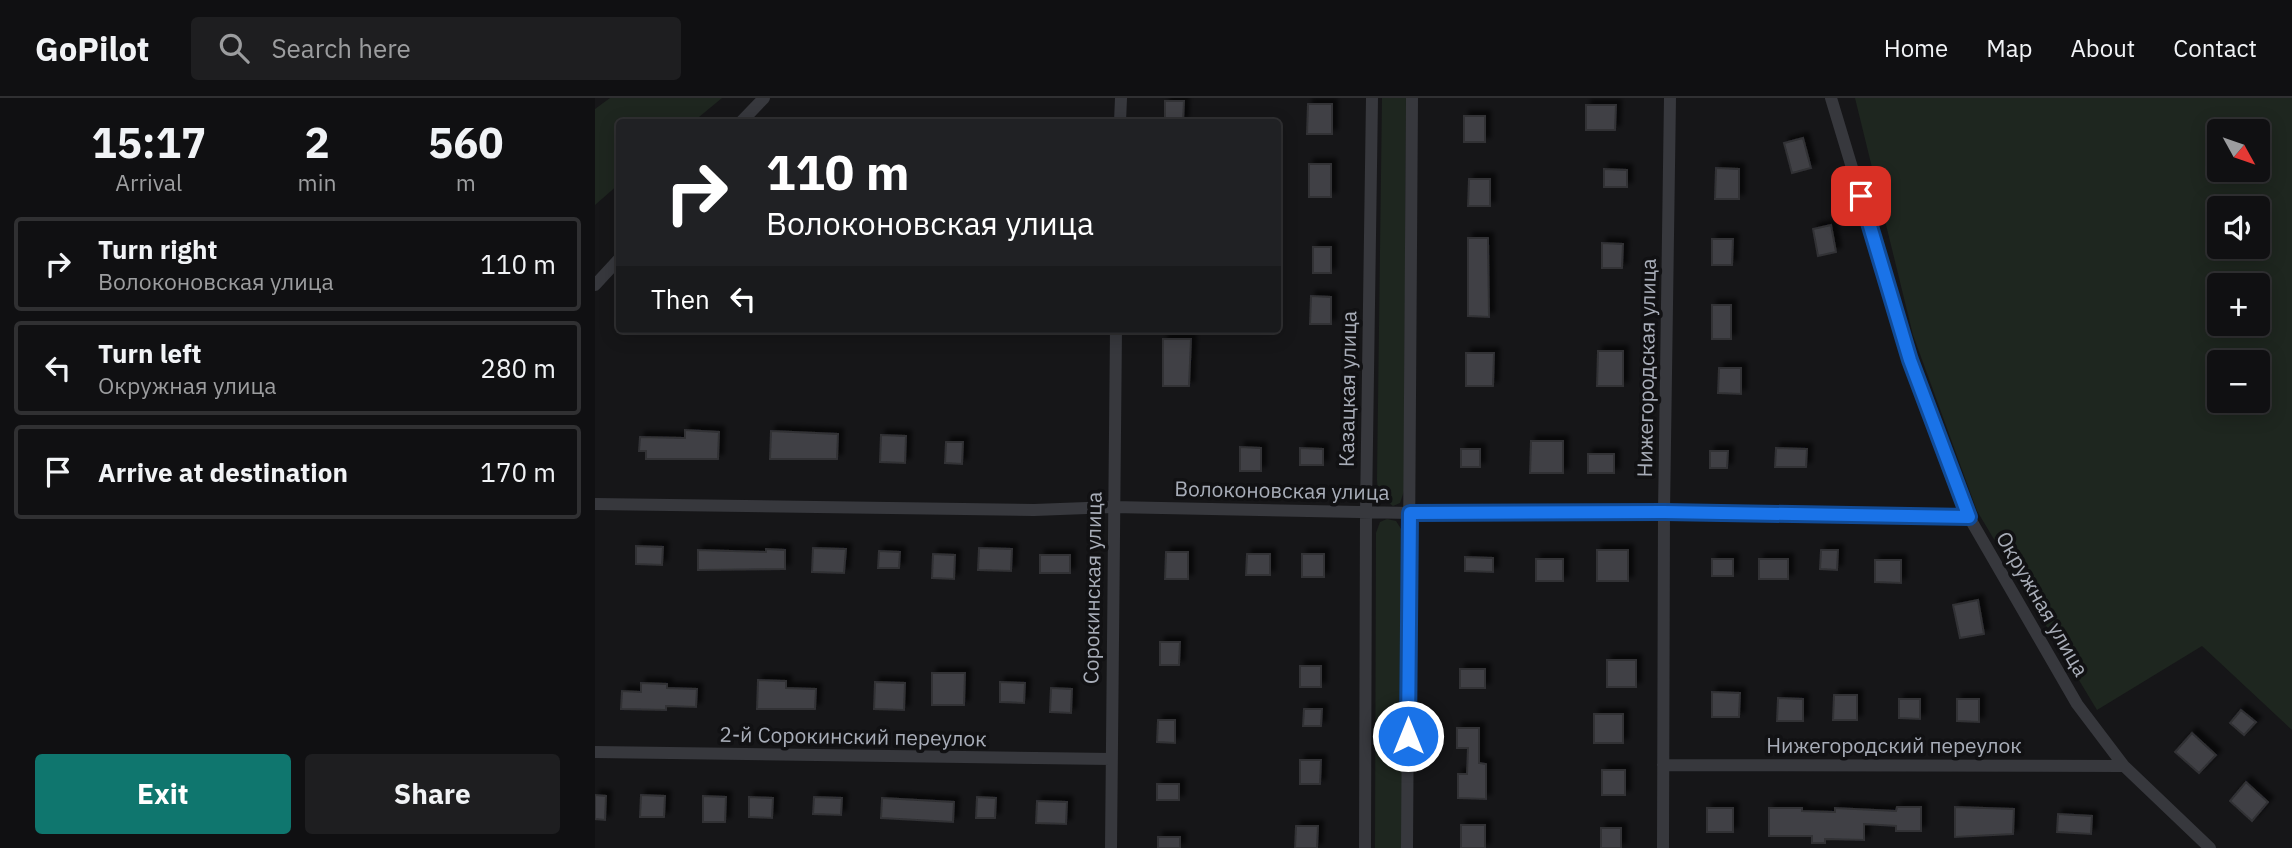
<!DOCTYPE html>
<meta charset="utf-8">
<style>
:root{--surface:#101012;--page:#1e1e20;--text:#f1f3f6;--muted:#9c9d9f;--line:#303032;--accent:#0f766e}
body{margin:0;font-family:"IBM Plex Sans",sans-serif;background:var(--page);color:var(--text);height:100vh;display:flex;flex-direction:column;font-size:26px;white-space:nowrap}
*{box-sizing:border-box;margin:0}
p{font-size:23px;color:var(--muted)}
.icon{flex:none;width:38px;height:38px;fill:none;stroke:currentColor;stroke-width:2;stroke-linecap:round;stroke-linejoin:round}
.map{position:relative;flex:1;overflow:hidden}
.sheet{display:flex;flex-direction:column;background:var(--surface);width:595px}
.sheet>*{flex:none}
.top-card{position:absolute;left:21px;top:21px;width:665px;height:214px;border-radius:7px;box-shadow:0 4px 18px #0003,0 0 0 2px var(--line);background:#202124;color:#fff;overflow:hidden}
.needle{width:46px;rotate:130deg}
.fabs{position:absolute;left:1612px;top:21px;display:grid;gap:14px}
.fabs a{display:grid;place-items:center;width:63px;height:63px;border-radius:7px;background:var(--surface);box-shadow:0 4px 18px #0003,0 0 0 2px var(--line);font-size:35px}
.pin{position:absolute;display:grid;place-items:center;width:60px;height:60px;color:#fff;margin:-30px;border-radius:14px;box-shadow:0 4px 10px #0006}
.me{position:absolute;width:77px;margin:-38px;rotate:0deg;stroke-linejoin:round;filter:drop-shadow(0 0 5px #0008)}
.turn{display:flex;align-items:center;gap:24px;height:147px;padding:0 35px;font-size:32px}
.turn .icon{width:91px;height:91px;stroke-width:2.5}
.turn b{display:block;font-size:49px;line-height:60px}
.then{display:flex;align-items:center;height:66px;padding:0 35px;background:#0003;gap:14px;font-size:26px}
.eta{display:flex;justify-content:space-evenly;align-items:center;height:119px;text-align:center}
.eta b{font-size:42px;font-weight:800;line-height:49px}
.cta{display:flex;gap:14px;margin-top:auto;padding:14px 35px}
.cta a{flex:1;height:80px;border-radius:7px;background:var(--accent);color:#fff;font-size:28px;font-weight:800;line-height:80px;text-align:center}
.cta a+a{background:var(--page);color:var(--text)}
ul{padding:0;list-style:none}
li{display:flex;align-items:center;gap:21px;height:94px;margin:0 14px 10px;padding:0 21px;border:4px solid var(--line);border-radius:7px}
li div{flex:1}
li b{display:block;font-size:26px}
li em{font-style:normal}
header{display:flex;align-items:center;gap:42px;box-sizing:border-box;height:98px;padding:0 35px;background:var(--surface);border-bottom:2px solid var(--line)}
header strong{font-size:33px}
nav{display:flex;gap:38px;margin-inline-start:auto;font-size:24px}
.search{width:490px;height:63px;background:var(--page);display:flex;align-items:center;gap:18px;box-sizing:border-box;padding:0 24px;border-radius:7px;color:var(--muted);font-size:26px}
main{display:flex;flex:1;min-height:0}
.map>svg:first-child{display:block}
</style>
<header>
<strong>GoPilot</strong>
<div class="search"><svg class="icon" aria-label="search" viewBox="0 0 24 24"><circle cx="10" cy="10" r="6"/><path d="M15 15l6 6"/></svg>Search here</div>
<nav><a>Home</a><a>Map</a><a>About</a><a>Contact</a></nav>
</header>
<main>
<section class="sheet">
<div class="eta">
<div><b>15:17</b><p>Arrival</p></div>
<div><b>2</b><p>min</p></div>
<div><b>560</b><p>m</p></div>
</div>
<ul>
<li><svg class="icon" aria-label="right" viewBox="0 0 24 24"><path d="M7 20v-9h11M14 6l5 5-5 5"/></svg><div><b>Turn right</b><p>Волоконовская улица</p></div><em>110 m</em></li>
<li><svg class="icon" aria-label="left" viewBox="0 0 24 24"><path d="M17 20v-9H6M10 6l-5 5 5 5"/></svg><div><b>Turn left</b><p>Окружная улица</p></div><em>280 m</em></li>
<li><svg class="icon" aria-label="arrive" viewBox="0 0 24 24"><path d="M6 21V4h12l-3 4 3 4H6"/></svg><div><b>Arrive at destination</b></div><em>170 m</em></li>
</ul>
<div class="cta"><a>Exit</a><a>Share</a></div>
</section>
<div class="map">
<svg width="1697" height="750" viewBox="0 0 1697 750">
<defs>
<filter id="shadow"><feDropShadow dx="5" dy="-5" stdDeviation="2" flood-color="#0009"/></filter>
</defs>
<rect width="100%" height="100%" fill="#161618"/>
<path fill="#1e261f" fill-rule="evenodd" d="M15,0H127L98,24H24V86L0,107V11Z
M787,0H811L809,393L805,405L798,408L783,396L782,382Z
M1260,0H1697V632L1607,548L1502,612L1382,413L1318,237ZM1624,33H1662V72H1624ZM1662,110V149H1624V110ZM1624,187H1662V226H1624ZM1624,264H1662V303H1624Z
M792,421L801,423L808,434L807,750H780L781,435L785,424Z"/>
<path fill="#404145" stroke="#303034" stroke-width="2" filter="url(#shadow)" d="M570,3H589L588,24H570Z
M713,6H737V36H712Z
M991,7H1021L1020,32H991Z
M869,18H890V44H869Z
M1208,40L1216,70L1197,75L1189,45Z
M714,66H736V99H714Z
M1121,70L1144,71V101H1120Z
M1009,71L1032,72V89H1009Z
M874,81H895V108H873Z
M1236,127L1241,154L1223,158L1218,131Z
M873,140H893L894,219L873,218Z
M1117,141H1138L1137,167H1117Z
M1007,145L1028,146L1027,170H1007Z
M718,149H736V175H718Z
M716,198L736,199V226H715Z
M1117,207H1136V241H1117Z
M568,241H596L594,288H568Z
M1003,253H1028V288H1002Z
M871,255H899L898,288H871Z
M1124,270H1146V296L1123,295Z
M90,332L124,334L123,361H51V353H44L45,339L90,340Z
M176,333L243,336L242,361H175Z
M286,337L311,338L310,365L285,364Z
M936,343H968V375H935Z
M351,344H368L367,366L350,365Z
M645,349L666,350V373H645Z
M705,350L728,351V367H705Z
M1181,350L1212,351L1211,369H1180Z
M866,351H885V369H866Z
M1115,353H1133L1132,370H1115Z
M993,356H1019V375H993Z
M41,448L68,449L67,467L41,466Z
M218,450L251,451L249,475L217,474Z
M384,450L417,451L416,473L383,472Z
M171,451L190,452V471L103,472V452L171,454Z
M1002,452H1033V483H1002Z
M1226,452H1243L1242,472L1225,471Z
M284,453L305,454L304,470H283Z
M571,454H593V481H570Z
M338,456L360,457L359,481L337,480Z
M652,456H675V477H651Z
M707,456H729V479H707Z
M445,457H475V475H445Z
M870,459L898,460V474L870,473Z
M941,461H968V483H941Z
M1117,461H1138V478H1117Z
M1164,461H1193V481H1164Z
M1280,462H1306V485L1280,484Z
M1383,502L1389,536L1365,540L1358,507Z
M565,544H585L584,567H565Z
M1012,562H1041V589H1012Z
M705,568H726V589H705Z
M865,571H890V590H865Z
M337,575H370L369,607H337Z
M163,582L191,583V590L221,591L220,611H162Z
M280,584L310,585L309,612L279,611Z
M405,584L430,585L429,605L405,604Z
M46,585L72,586V590L102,591L101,609L71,608V612L26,611L27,593L46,594Z
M456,590L477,591L476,615L455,614Z
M1117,594L1145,595L1144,619H1117Z
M1239,597H1262V622H1238Z
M1183,600L1208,601V623H1182Z
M1304,601H1325V621L1304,620Z
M1362,601H1384V624L1362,623Z
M709,611H727L726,628H708Z
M1646,612L1661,624L1649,637L1635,625Z
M999,616H1028V645H999Z
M563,622H580V645L562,644Z
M862,630H884V665L891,666V701L863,700V676H872L873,650H862Z
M1597,635L1621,657L1604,675L1580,654Z
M705,662H726L725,686H705Z
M1007,672H1030V697H1007Z
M1651,684L1673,704L1657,723L1635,703Z
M562,686H584V702H562Z
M0,697L11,698L10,722L0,721Z
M46,697L70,698L69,719H45Z
M108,698L131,699L130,724H108Z
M154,699L178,700L177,720L154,719Z
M219,699L247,700L246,717L218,716Z
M382,699L401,700L400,720H381Z
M287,700L359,704L358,724L286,720Z
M442,703L472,704L471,726L441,725Z
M1302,709H1326V733H1301V728L1269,726V742L1230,741V745H1217V738H1174V710H1207V713L1240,714V710L1301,713Z
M1360,709L1419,711L1418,736L1360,739Z
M1112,710H1138V734H1112Z
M1463,716L1497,718L1496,736L1462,734Z
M866,727H890V750H866Z
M701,728H723L722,750H700Z
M1006,730H1026V750H1006Z
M563,739H585V750H563Z"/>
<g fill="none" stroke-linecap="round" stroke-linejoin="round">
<path stroke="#37383d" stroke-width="12" d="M1236,0L1315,262L1374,419L1482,606L1529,668L1615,750
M146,24L169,0
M525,24L526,0
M0,187L24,161
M0,406L439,412L518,409L815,415L1069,414L1374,419
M0,654L516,661
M1068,667L1529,668
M516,750L521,231
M770,750L771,413L777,0
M812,750L817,0
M1068,750L1069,414L1075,0"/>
</g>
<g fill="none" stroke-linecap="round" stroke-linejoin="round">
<g stroke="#114b97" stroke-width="18">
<path id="route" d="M813,638L815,415L1069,414L1374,419L1315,262L1266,98"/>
</g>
<use href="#route" stroke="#1a73e8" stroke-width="12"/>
</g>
<g text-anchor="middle" stroke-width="7" stroke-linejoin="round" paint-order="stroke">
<g font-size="21" fill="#a8adb8" stroke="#111113">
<text transform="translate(1052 270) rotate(-89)" y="7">Нижегородская улица</text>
<text transform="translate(753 291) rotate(-89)" y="7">Казацкая улица</text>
<text transform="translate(687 393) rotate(1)" y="7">Волоконовская улица</text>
<text transform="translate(498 490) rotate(-89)" y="7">Сорокинская улица</text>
<text transform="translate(1447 506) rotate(60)" y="7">Окружная улица</text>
<text transform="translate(258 639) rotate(1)" y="7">2-й Сорокинский переулок</text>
<text x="1299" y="655">Нижегородский переулок</text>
</g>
</g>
</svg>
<div class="fabs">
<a><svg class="needle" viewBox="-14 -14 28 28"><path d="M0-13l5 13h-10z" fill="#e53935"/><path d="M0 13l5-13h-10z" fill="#9c9d9f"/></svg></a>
<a><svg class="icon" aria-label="sound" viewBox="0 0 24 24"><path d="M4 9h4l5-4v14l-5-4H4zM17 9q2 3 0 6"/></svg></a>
<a>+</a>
<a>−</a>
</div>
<div class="pin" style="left:1266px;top:98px;background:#d93025"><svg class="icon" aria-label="arrive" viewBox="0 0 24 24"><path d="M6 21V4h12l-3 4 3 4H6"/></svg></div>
<svg class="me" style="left:813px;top:638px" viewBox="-20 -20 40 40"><circle r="17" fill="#1a73e8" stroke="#fff" stroke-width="3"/><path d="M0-11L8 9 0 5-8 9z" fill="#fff"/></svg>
<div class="top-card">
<div class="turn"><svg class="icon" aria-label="right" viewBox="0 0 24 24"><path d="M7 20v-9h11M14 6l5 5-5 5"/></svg><div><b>110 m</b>Волоконовская улица</div></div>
<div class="then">Then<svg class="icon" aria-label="left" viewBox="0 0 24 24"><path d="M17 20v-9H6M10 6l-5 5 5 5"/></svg></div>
</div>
</div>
</main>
